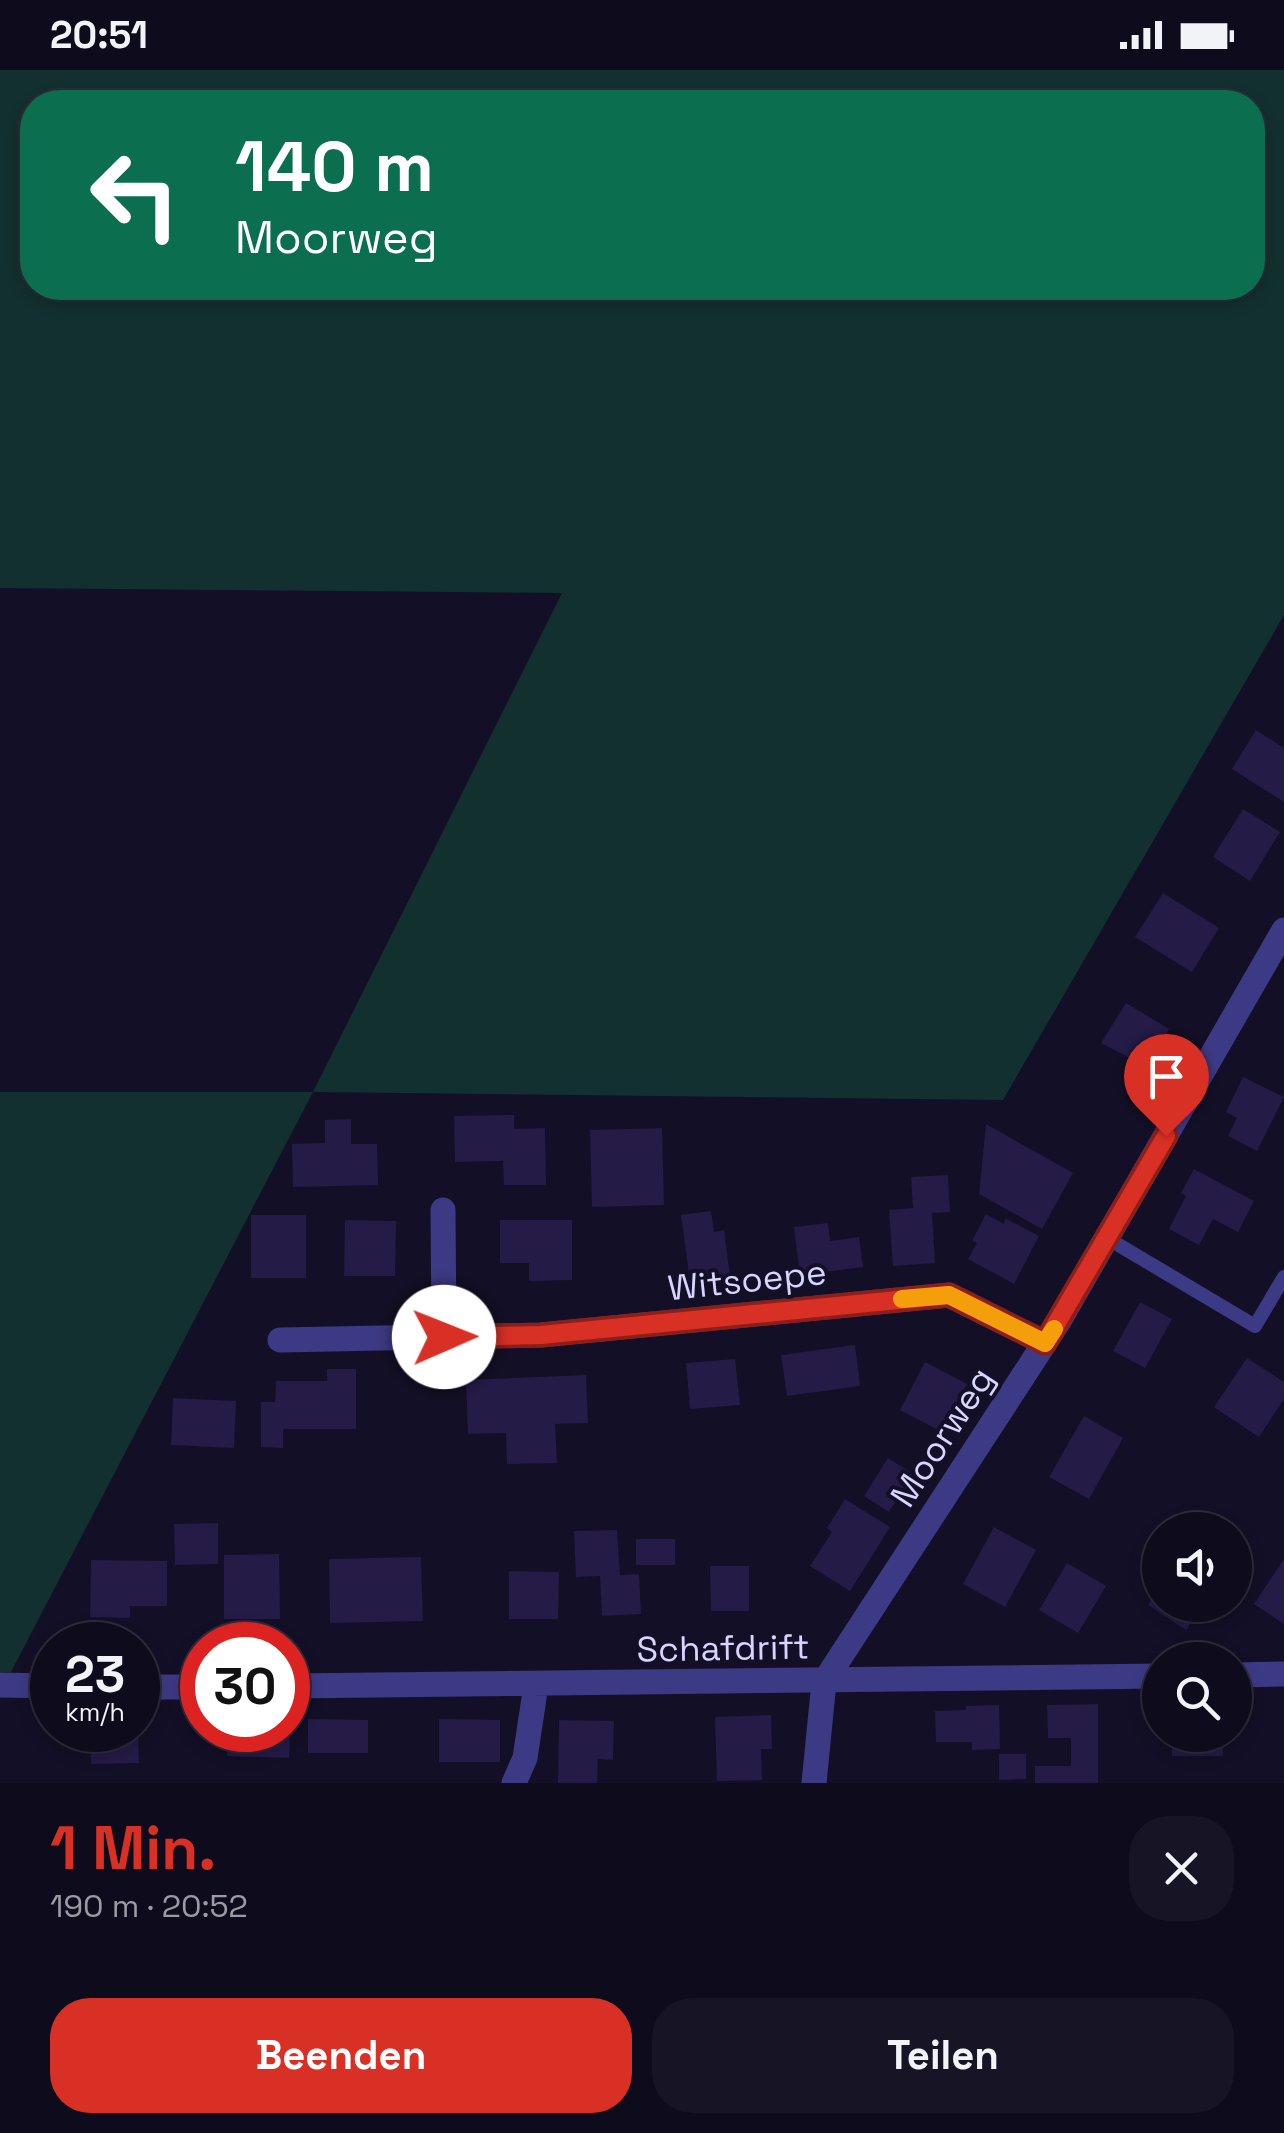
<!DOCTYPE html>
<html lang="de">
<meta charset="utf-8">
<style>
:root{--surface:#0e0b1c;--page:#171425;--text:#f1f3f6;--muted:#9b9ba3;--line:#2e2b3b;--accent:#d93025}
body{margin:0;font-family:"Space Grotesk",sans-serif;background:var(--page);color:var(--text);height:100vh;display:flex;flex-direction:column;font-size:38px;white-space:nowrap}
*{box-sizing:border-box;margin:0}
p{font-size:32px;color:var(--muted)}
.icon{flex:none;width:55px;height:55px;fill:none;stroke:currentColor;stroke-width:2;stroke-linecap:round;stroke-linejoin:round}
.map{position:relative;height:1713px;overflow:hidden}
.details{display:flex;flex-direction:column;background:var(--surface);flex:1}
.details>*{flex:none}
.top-card{position:absolute;left:20px;top:20px;width:1245px;height:210px;border-radius:40px;box-shadow:0 5px 15px #0003,0 0 0 2px var(--line);background:#0b6e4f;color:#fff;overflow:hidden}
.controls{position:absolute;left:1142px;top:1442px;display:grid;gap:20px}
.controls a{display:grid;place-items:center;width:110px;height:110px;border-radius:50%;background:var(--surface);box-shadow:0 5px 15px #0003,0 0 0 2px var(--line);font-size:50px}
.speed{position:absolute;left:30px;top:1552px;display:flex;gap:20px;font-size:50px;font-weight:700;text-align:center}
.speed>*{display:grid;place-content:center;width:130px;height:130px;border-radius:50%;background:var(--surface);box-shadow:0 5px 15px #0003,0 0 0 2px var(--line);line-height:1}
.speed small{font-size:25px;font-weight:400}
.speed .limit{border:15px solid #d22;background:#fff;color:#111}
.pin{position:absolute;display:grid;place-items:center;width:85px;height:85px;color:#fff;margin:-102px -42px;border-radius:50% 50% 50% 0;rotate:-45deg;box-shadow:0 0 10px #0007}
.pin .icon{rotate:45deg}
.me{position:absolute;width:110px;margin:-55px;rotate:89deg;stroke-linejoin:round;filter:drop-shadow(0 0 8px #0008)}
.turn{display:flex;align-items:center;gap:35px;height:210px;padding:0 50px;font-size:45px}
.turn .icon{width:130px;height:130px;stroke-width:2.5}
.turn b{display:block;font-size:70px;line-height:85px}
.round{display:grid;place-items:center;flex:none;width:105px;height:105px;border-radius:40px;background:var(--page)}
.headline{display:flex;align-items:center;justify-content:space-between;height:170px;padding:0 50px}
h1{font-size:60px;font-weight:800;line-height:75px;color:var(--accent)}
.action{display:flex;gap:20px;margin-top:auto;padding:20px 50px}
.action a{flex:1;height:115px;border-radius:40px;background:var(--accent);color:#fff;font-size:40px;font-weight:800;line-height:115px;text-align:center}
.action a+a{background:var(--page);color:var(--text)}
.status{display:flex;justify-content:space-between;align-items:center;height:70px;padding:0 50px;background:var(--surface);direction:ltr}
.status svg{height:28px;fill:currentColor}
.map>svg:first-child{display:block}
</style>
<div class="status"><b>20:51</b><svg viewBox="0 0 49 12"><path d="M0 12V9h3v3zM5 12V6h3v6zM10 12V3h3v9zM15 12V0h3v12zM26 1h20v11H26zM47 4h2v5h-2z"/></svg></div>
<div class="map">
<svg width="1284" height="1713" viewBox="0 0 1284 1713">
<rect width="100%" height="100%" fill="#130f26"/>
<path fill="#12302f" fill-rule="evenodd" d="M0,0H1284V545L1003,1030L313,1022L11,1602H0V1022H313L562,523L0,518ZM32,32H1252V218H32Z"/>
<path fill="#241b47" d="M1256,660L1284,678V732L1232,699Z
M1243,739L1280,762L1250,811L1213,787Z
M1163,823L1219,858L1192,902L1135,867Z
M1126,933L1169,959L1147,997L1101,973Z
M1243,1007L1284,1027L1257,1081L1228,1066L1237,1048L1226,1042Z
M514,1045V1059L545,1058L546,1115H504L503,1091L455,1092L454,1046Z
M351,1049V1074H377L378,1115L293,1117L292,1074L325,1073V1050Z
M986,1054L1073,1103L1042,1159L979,1124Z
M662,1058L664,1135L592,1137L590,1060Z
M1194,1099L1254,1131L1238,1162L1213,1149L1199,1175L1169,1159L1186,1126L1181,1123Z
M948,1105L950,1142L932,1143L935,1193L893,1196L889,1140L913,1138L911,1107Z
M711,1141L714,1162L724,1160L730,1206L690,1211L681,1145Z
M986,1144L1004,1154L1005,1148L1039,1166L1014,1214L968,1189L977,1173L972,1171Z
M251,1145H306V1208H251Z
M345,1150L396,1151L395,1206H344Z
M500,1150H572V1210L529,1211V1193H500Z
M828,1153L830,1171L859,1167L863,1197L800,1205L794,1157Z
M1140,1232L1172,1249L1145,1298L1113,1281Z
M855,1275L860,1316L787,1326L781,1285Z
M1247,1288L1284,1312V1329L1259,1367L1214,1337Z
M735,1289L740,1335L690,1339L686,1293Z
M925,1292L967,1314L942,1362L900,1340Z
M327,1299H356V1359H283V1378L261,1377V1332H275L276,1311H327Z
M586,1305L588,1353L555,1354L557,1393L507,1394L506,1363L468,1364L466,1310Z
M173,1328L236,1331L234,1378L171,1375Z
M1084,1346L1123,1368L1089,1429L1049,1407Z
M888,1388L913,1404L889,1442L864,1426Z
M845,1429L890,1457L850,1521L810,1496L832,1462L827,1458Z
M218,1453V1494L175,1495L174,1454Z
M994,1457L1036,1480L1005,1537L963,1514Z
M617,1460L620,1505L639,1504L641,1544L602,1546L600,1506L576,1507L574,1461Z
M636,1469H675V1495H636Z
M279,1484L280,1549H224V1485Z
M421,1487L423,1551L330,1553L329,1489Z
M1284,1489V1554L1254,1534Z
M91,1490L167,1491V1536H130V1548L90,1547Z
M1067,1493L1106,1516L1078,1563L1039,1540Z
M710,1496H749V1541H711Z
M509,1501L559,1502L558,1549H509Z
M1160,1516V1535H1203L1186,1560L1148,1535Z
M1098,1634V1713H1035V1696H1071V1668H1048L1047,1635Z
M999,1635L1000,1679L972,1680V1672H936L935,1641L966,1640V1636Z
M771,1645L772,1679H761L762,1710L717,1711L715,1647Z
M308,1649L368,1650V1683H308Z
M439,1649L500,1650V1692H439Z
M559,1650L614,1651L613,1690L598,1689L597,1713H558Z
M90,1660H138L139,1693L91,1694Z
M228,1660H290L289,1688L227,1686Z
M1172,1665H1223V1686H1172Z
M999,1684H1026V1709L999,1710Z"/>
<g fill="none" stroke-linecap="round" stroke-linejoin="round">
<path stroke="#3d3a85" stroke-width="14" d="M1107,1168L1255,1256L1284,1207"/>
<path stroke="#3d3a85" stroke-width="25" d="M443,1140L444,1267
M280,1270L541,1265L949,1225L1045,1273
M1235,1605L1284,1604
M0,1615L52,1616
M288,1616L1160,1606
M138,1617H202
M514,1713L525,1688L536,1615
M814,1713L824,1612L1059,1251L1284,860"/>
</g>
<g fill="none" stroke-linecap="round" stroke-linejoin="round">
<g stroke="#8d1f18" stroke-width="25">
<path id="route" d="M444,1267L541,1265L949,1225L1045,1273L1166,1066"/>
</g>
<use href="#route" stroke="#d93025" stroke-width="18"/>
<path stroke="#f59e0b" stroke-width="18" d="M902,1229L949,1225L1045,1273L1054,1259"/>
</g>
<g text-anchor="middle" stroke-width="8" stroke-linejoin="round" paint-order="stroke">
<g font-size="35" fill="#d9d4ff" stroke="#130f26">
<text transform="translate(747 1210) rotate(-6)" y="12">Witsoepe</text>
<text transform="translate(942 1367) rotate(-57)" y="12">Moorweg</text>
<text transform="translate(723 1578) rotate(-1)" y="12">Schafdrift</text>
</g>
</g>
</svg>
<div class="controls">
<a><svg class="icon" aria-label="sound" viewBox="0 0 24 24"><path d="M4 9h4l5-4v14l-5-4H4zM17 9q2 3 0 6"/></svg></a>
<a><svg class="icon" aria-label="search" viewBox="0 0 24 24"><circle cx="10" cy="10" r="6"/><path d="M15 15l6 6"/></svg></a>
</div>
<div class="speed"><div>23<small>km/h</small></div><div class="limit">30</div></div>
<div class="pin" style="left:1166px;top:1066px;background:#d93025"><svg class="icon" aria-label="arrive" viewBox="0 0 24 24"><path d="M6 21V4h12l-3 4 3 4H6"/></svg></div>
<svg class="me" style="left:444px;top:1267px" viewBox="-20 -20 40 40"><circle r="19" fill="#fff"/><path d="M0-13L10 11 0 6-10 11z" fill="#d93025"/></svg>
<div class="top-card">
<div class="turn"><svg class="icon" aria-label="left" viewBox="0 0 24 24"><path d="M17 20v-9H6M10 6l-5 5 5 5"/></svg><div><b>140 m</b>Moorweg</div></div>
</div>
</div>
<section class="details">
<div class="headline"><div><h1>1 Min.</h1><p>190 m · 20:52</p></div><a class="round"><svg class="icon" aria-label="close" viewBox="0 0 24 24"><path d="M6 6l12 12M18 6L6 18"/></svg></a></div>
<div class="action"><a>Beenden</a><a>Teilen</a></div>
</section>
